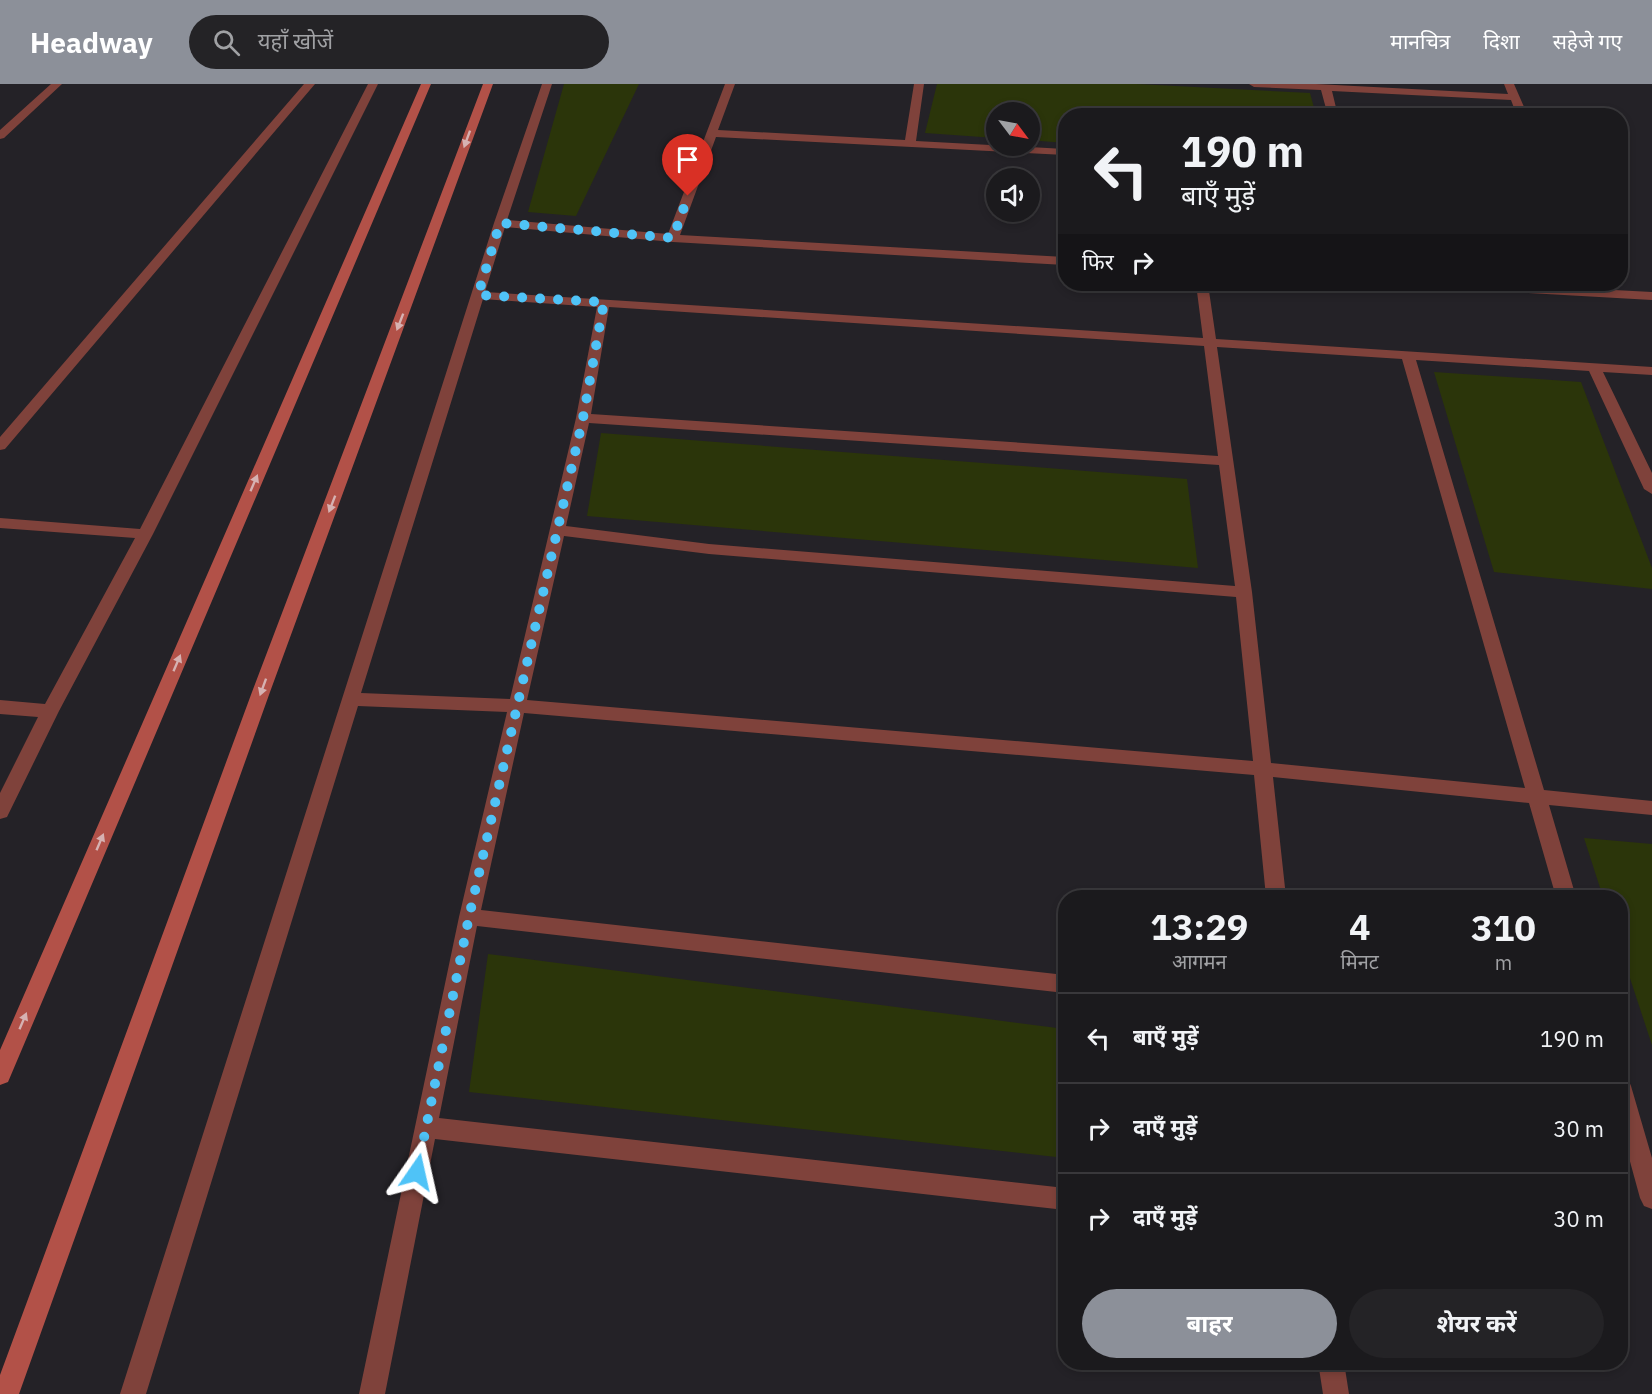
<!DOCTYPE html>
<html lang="hi">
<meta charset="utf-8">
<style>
:root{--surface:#1b1a1d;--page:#242326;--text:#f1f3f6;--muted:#a0a1a4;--line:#39383b;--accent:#8c9099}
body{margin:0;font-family:"IBM Plex Sans","Noto Sans Devanagari",sans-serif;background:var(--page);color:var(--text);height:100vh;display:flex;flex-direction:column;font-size:22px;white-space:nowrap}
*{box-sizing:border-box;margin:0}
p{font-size:20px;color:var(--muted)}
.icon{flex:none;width:33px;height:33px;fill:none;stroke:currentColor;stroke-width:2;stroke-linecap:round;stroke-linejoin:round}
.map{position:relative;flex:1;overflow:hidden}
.panel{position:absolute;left:1058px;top:806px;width:570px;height:480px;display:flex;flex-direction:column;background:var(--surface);border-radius:24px;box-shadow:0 3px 9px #0003,0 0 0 2px var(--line)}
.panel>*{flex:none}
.guide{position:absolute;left:1058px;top:24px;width:570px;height:183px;border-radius:24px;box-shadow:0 3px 9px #0003,0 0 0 2px var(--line);background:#1b1a1d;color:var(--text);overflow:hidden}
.needle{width:39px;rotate:122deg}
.tools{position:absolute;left:986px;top:18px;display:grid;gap:12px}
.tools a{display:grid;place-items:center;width:54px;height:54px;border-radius:50%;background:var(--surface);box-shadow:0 3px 9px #0003,0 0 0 2px var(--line);font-size:30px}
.pin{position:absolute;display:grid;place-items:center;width:51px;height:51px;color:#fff;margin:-62px -26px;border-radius:50% 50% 50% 0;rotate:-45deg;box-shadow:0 0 6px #0007}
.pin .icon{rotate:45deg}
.me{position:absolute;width:66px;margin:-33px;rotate:11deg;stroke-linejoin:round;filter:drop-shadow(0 0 4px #0008)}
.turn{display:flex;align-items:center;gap:21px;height:126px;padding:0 24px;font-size:27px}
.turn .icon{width:78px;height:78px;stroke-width:2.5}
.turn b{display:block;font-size:42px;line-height:51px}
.then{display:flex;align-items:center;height:57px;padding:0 24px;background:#0003;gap:12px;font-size:22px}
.eta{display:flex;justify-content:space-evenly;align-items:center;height:102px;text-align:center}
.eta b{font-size:36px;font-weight:700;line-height:42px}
.button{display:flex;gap:12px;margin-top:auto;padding:12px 24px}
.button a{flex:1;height:69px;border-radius:36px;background:var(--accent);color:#fff;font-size:24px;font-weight:700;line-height:69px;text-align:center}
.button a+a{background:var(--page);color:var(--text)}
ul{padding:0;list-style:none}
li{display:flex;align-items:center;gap:18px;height:90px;padding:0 24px;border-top:2px solid var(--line)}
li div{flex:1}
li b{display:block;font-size:22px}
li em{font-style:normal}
header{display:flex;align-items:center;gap:36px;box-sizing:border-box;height:84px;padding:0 30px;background:var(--accent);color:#fff}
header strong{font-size:28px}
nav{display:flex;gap:33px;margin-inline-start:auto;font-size:21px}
.search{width:420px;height:54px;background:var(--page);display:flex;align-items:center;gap:15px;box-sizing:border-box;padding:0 21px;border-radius:33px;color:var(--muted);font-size:22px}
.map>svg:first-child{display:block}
</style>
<header>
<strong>Headway</strong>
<div class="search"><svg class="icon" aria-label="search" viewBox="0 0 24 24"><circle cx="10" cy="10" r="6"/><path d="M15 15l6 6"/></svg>यहाँ खोजें</div>
<nav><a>मानचित्र</a><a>दिशा</a><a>सहेजे गए</a></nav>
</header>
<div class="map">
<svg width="1652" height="1310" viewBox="0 0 1652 1310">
<rect width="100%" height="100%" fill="#242227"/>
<path fill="#2b350a" d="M564,0H639L576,132L528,128Z
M937,0H1137L1310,9L1316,31L1065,32V59L1029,56V28H996V54L925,49Z
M1434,288L1581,298L1652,484V505L1494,488Z
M601,349L1187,395L1198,484L587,432Z
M1584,754L1652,760V961L1620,864V813H1603Z
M488,870L1065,945V1074L469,1008Z"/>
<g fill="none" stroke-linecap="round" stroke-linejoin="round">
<path fill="#7f423b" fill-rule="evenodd" d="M51,0H62L4,54L0,55V46Z
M304,0H315L5,365L0,366V353Z
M368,0H378L153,450L59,627L7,733L0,735V709L38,633L0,630V616L45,620L135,454L0,444V434L140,445Z
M542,0H552L507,136L668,150L725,0H735L718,46L905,56L914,0H924L916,57L1065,65V71L716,53L680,151L1065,173V181L673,158L505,143L485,208L1203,254L1196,200H1208L1216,255L1652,283V291L1603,288L1652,389V410L1644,405L1589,287L1416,276L1544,706L1652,717V731L1549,721L1576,813H1556L1529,719L1273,693L1286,813H1266L1254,691L524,629L481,826L1065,891V909L477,842L439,1034L1065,1104V1126L435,1055L385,1310H359L459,833L507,628L358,622L146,1310H120L494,139ZM483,215L597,223L576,334L510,615L361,609ZM609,223L1204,262L1218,372L591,330ZM1217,263L1402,275L1525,704L1271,679L1252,508ZM589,339L1219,381L1235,502L709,460L566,442ZM564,452L709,470L1236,513L1253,677L527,616Z
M1249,0H1316L1508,10L1504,0H1514L1528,32H1517L1511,16L1332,7L1338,32H1328L1321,6L1254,3Z
M1437,200H1501L1652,208V216L1443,204Z
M1620,992L1628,995L1631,1002L1652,1074V1125L1644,1122L1640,1114L1620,1041Z
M1318,1278H1344L1349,1310H1323Z"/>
<path fill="#b25148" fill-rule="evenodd" d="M421,0H431L11,991L8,998L0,1001V966Z
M483,0H493L270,608L19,1310H0V1291L252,608Z"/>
</g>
<defs><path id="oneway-solid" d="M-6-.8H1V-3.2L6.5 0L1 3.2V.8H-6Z" transform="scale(1.5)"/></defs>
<g fill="#d6b2b2">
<use href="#oneway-solid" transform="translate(467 55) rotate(110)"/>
<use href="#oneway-solid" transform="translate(400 238) rotate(111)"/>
<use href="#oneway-solid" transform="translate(254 399) rotate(-67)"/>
<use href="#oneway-solid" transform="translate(332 420) rotate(111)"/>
<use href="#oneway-solid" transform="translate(177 579) rotate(-67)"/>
<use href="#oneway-solid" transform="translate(263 603) rotate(110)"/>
<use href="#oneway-solid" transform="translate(100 758) rotate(-67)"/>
<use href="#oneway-solid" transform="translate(23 937) rotate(-67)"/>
</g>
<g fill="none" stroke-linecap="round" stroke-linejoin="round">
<path stroke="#4fc3f7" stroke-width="10" stroke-dasharray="0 18" d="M417,1088L469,833L583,334L604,218L478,211L500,139L673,154L688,112"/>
</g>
</svg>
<div class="tools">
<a><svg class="needle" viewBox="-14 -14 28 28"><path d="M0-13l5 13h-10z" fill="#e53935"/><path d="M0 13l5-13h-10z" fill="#a0a1a4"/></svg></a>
<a><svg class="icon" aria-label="sound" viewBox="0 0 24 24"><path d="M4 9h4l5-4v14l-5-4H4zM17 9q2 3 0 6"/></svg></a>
</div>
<div class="pin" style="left:688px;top:112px;background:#d93025"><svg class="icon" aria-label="arrive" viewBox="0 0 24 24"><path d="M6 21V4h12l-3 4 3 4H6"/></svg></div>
<svg class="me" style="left:417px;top:1088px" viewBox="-20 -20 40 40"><path d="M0-17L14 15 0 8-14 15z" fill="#4fc3f7" stroke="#fff" stroke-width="4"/></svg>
<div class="guide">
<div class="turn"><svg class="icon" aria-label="left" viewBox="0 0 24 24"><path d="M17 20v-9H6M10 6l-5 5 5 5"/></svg><div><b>190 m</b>बाएँ मुड़ें</div></div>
<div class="then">फिर<svg class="icon" aria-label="right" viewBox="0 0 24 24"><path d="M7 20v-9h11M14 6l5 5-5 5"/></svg></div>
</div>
<section class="panel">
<div class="eta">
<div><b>13:29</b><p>आगमन</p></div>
<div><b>4</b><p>मिनट</p></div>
<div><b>310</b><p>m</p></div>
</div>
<ul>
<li><svg class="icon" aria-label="left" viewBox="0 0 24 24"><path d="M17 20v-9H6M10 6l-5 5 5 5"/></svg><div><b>बाएँ मुड़ें</b></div><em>190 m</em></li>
<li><svg class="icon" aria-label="right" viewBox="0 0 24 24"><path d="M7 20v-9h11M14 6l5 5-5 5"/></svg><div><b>दाएँ मुड़ें</b></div><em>30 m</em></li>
<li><svg class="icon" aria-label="right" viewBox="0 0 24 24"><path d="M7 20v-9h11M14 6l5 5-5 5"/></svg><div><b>दाएँ मुड़ें</b></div><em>30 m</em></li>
</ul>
<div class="button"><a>बाहर</a><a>शेयर करें</a></div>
</section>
</div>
